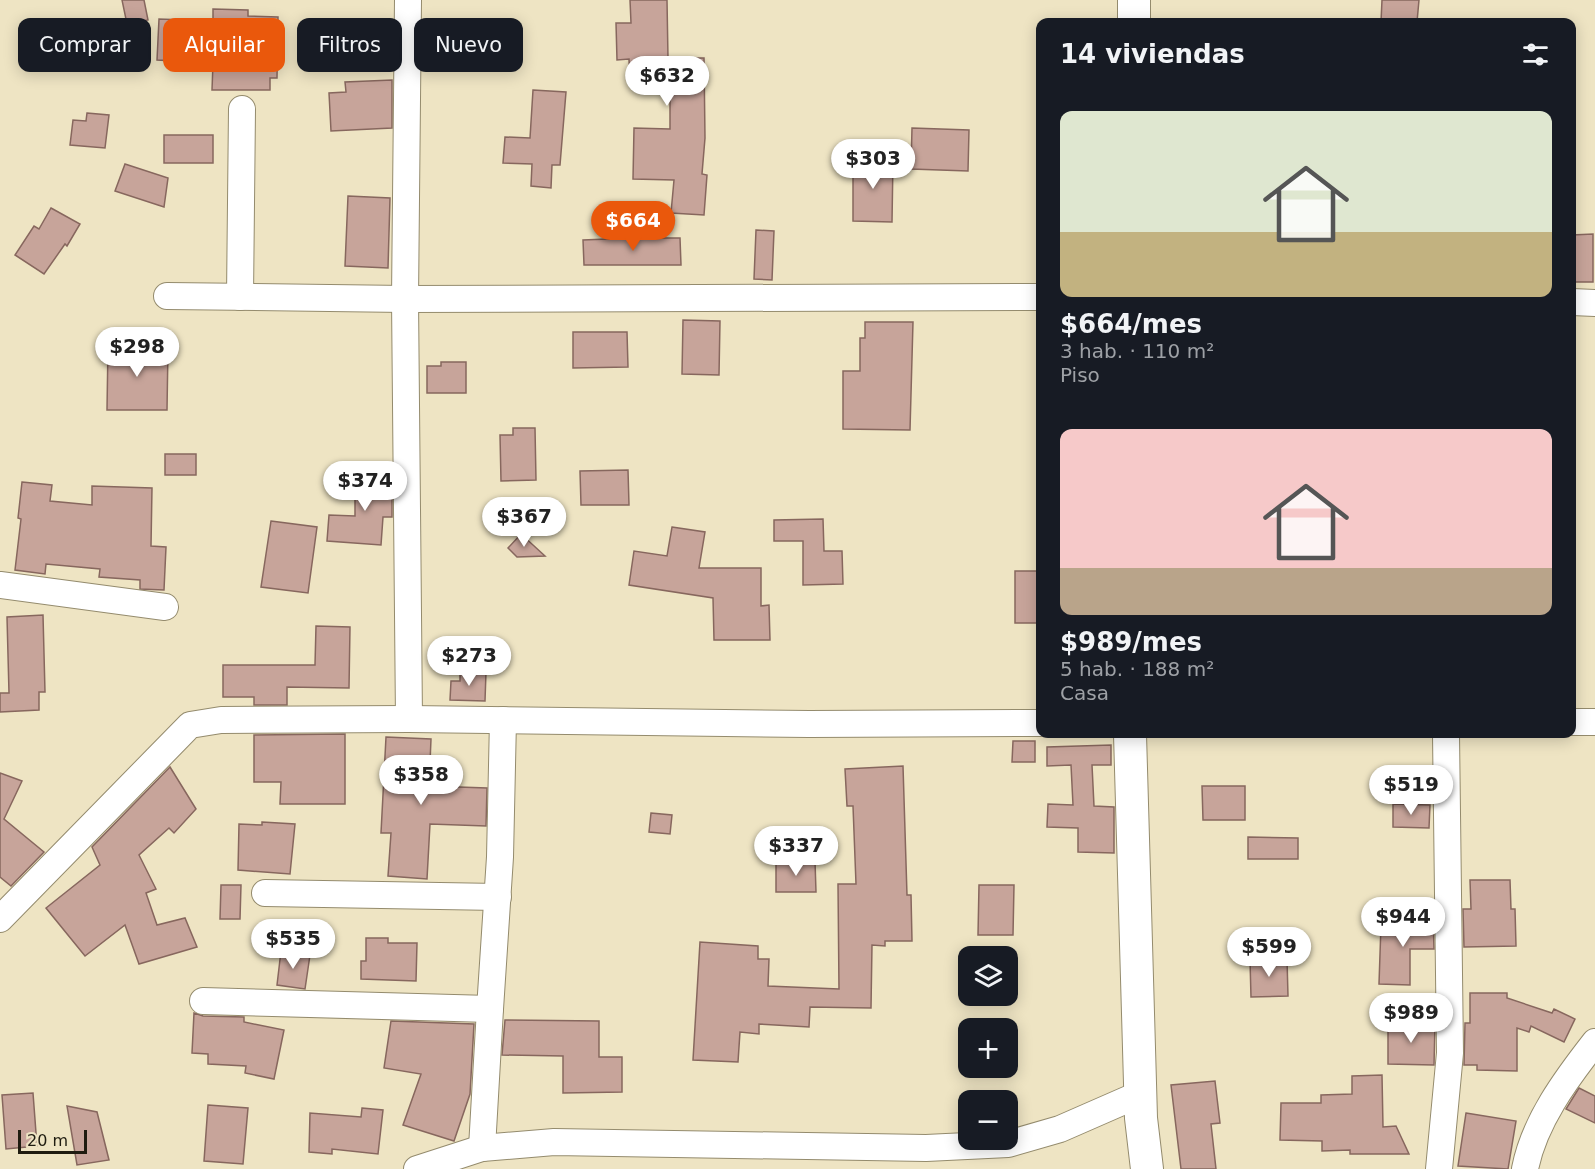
<!DOCTYPE html>
<html lang="es">
<head>
<meta charset="utf-8">
<style>
	body { margin:0; font-family:"DejaVu Sans",sans-serif; background:#242831; color:#f1f3f6; height:100vh; display:flex; flex-direction:column; font-size:22px; white-space:nowrap }
	* { box-sizing:border-box; margin:0 }
	p { font-size:20px; color:#9ea1a6 }
	.icon { flex:none; width:33px; height:33px; fill:none; stroke:currentColor; stroke-width:2; stroke-linecap:round; stroke-linejoin:round }
	.map { position:relative; flex:1; overflow:hidden }
	.drawer { position:absolute; left:1036px; top:18px; width:540px; height:720px; display:flex; flex-direction:column; background:#171b24; border-radius:12px; box-shadow:0 3px 15px #0003 }
	.drawer>* { flex:none }
	.guide { position:absolute; left:18px; top:18px; width:570px; height:54px; display:flex; gap:12px }
	.buttons { position:absolute; left:958px; top:946px; display:grid; gap:12px }
	.buttons a { display:grid; place-items:center; width:60px; height:60px; border-radius:12px; background:#171b24; box-shadow:0 3px 15px #0003; font-size:30px }
	.scale { position:absolute; left:18px; bottom:15px; width:69px; box-sizing:border-box; padding-left:6px; border:3px solid #1f1c10; border-top:0; font-size:16px; line-height:21px; white-space:nowrap; color:#1f1c10; -webkit-text-stroke:4px #eee4c3; paint-order:stroke }
	.price { position:absolute; translate:-50% -51px; padding:0 14px; border-radius:21px; background:#fff; color:#222; font-size:20px; line-height:39px; filter:drop-shadow(0 2px 3px #0008) }
	.price::after { content:''; position:absolute; left:50%; top:36px; width:18px; height:14px; margin-left:-9px; background:inherit; clip-path:polygon(0 0,100% 0,50% 100%) }
	.price.on { background:#ea580c; color:#fff }
	ul { padding:0; list-style:none }
	li { display:grid; align-content:center; gap:12px; height:318px; padding:0 24px }
	li span { display:grid; place-items:center; height:186px; border-radius:12px; color:#555 }
	li>.icon { margin-inline-start:auto }
	span .icon { width:108px; height:108px; fill:#fffc; stroke-width:1 }
	li b { font-size:26px }
	h2 { display:flex; justify-content:space-between; align-items:center; height:72px; padding:0 24px; font-size:26px }
	.chip { padding:0 21px; border-radius:12px; background:#171b24; box-shadow:0 3px 15px #0003; font-size:21px; line-height:54px }
	.chip.on { background:#ea580c; color:#fff }
	.map>svg:first-child { display:block }
	.building { fill:#c7a49a; stroke:#87675e; stroke-width:1.5 }
	.lines { fill:none; stroke-linecap:round; stroke-linejoin:round }
	.minor-casing { stroke:#948b6d; stroke-width:28 }
	.tertiary-casing { stroke:#948b6d; stroke-width:34 }
	.minor { stroke:#fff; stroke-width:26 }
	.tertiary { stroke:#fff; stroke-width:32 }
</style>
</head>
<body>
<div class="map">
<svg width="1595" height="1169" viewBox="0 0 1595 1169">
	<rect width="100%" height="100%" fill="#eee4c3"/>
	<!-- building -->
	<g class="building">
		<path d="M 122,0 L 144,0 L 148,20 L 127,24 Z"/>
		<path d="M 630,0 L 667,0 L 668,58 L 704,58 L 705,138 L 702,174 L 707,175 L 704,215 L 671,213 L 674,180 L 633,179 L 634,128 L 670,129 L 670,83 L 630,83 L 629,59 L 617,60 L 616,23 L 631,23 Z"/>
		<path d="M 1382,0 L 1419,0 L 1417,22 L 1381,22 Z"/>
		<path d="M 213,9 L 248,10 L 248,16 L 278,17 L 277,78 L 270,78 L 270,90 L 212,90 L 213,63 L 157,60 L 159,19 L 213,21 Z"/>
		<path d="M 392,80 L 392,128 L 331,131 L 329,93 L 346,92 L 345,82 Z"/>
		<path d="M 533,90 L 566,92 L 560,165 L 552,165 L 551,188 L 531,186 L 532,164 L 503,163 L 505,137 L 530,138 Z"/>
		<path d="M 87,113 L 109,115 L 105,148 L 70,145 L 73,120 L 86,121 Z"/>
		<path d="M 912,128 L 969,130 L 968,171 L 911,169 Z"/>
		<rect x="164" y="135" width="49" height="28"/>
		<path d="M 853,159 L 893,160 L 892,222 L 853,221 Z"/>
		<path d="M 125,164 L 168,178 L 164,207 L 115,191 Z"/>
		<path d="M 348,196 L 390,198 L 388,268 L 345,266 Z"/>
		<path d="M 51,208 L 80,224 L 67,246 L 65,244 L 44,274 L 15,255 L 34,226 L 39,229 Z"/>
		<path d="M 756,230 L 774,231 L 772,280 L 754,279 Z"/>
		<path d="M 1593,234 L 1593,282 L 1572,282 L 1572,235 Z"/>
		<path d="M 632,238 L 680,238 L 681,265 L 584,265 L 583,240 Z"/>
		<path d="M 683,320 L 720,321 L 719,375 L 682,374 Z"/>
		<path d="M 865,322 L 913,322 L 910,430 L 843,429 L 843,371 L 860,371 L 860,338 L 865,338 Z"/>
		<path d="M 573,332 L 627,332 L 628,367 L 573,368 Z"/>
		<path d="M 108,346 L 168,347 L 167,410 L 107,410 Z"/>
		<path d="M 441,362 L 466,362 L 466,393 L 427,393 L 427,366 L 441,366 Z"/>
		<path d="M 513,428 L 535,428 L 536,480 L 501,481 L 500,435 L 513,435 Z"/>
		<rect x="165" y="454" width="31" height="21"/>
		<path d="M 628,470 L 629,505 L 581,505 L 580,471 Z"/>
		<path d="M 355,474 L 392,474 L 392,517 L 383,517 L 381,545 L 327,541 L 329,515 L 355,516 Z"/>
		<path d="M 22,482 L 52,485 L 50,501 L 92,505 L 92,486 L 152,488 L 151,546 L 166,547 L 164,590 L 140,589 L 140,580 L 99,577 L 100,569 L 46,564 L 45,574 L 15,570 L 21,519 L 18,518 Z"/>
		<path d="M 823,519 L 824,551 L 842,551 L 843,584 L 803,585 L 803,541 L 774,541 L 774,520 Z"/>
		<path d="M 271,521 L 317,527 L 308,593 L 261,587 Z"/>
		<path d="M 672,527 L 705,532 L 699,568 L 761,568 L 761,606 L 769,605 L 770,640 L 714,640 L 713,598 L 629,585 L 634,551 L 667,556 Z"/>
		<path d="M 521,534 L 545,556 L 517,557 L 508,548 Z"/>
		<rect x="1015" y="571" width="26" height="52"/>
		<path d="M 43,615 L 45,692 L 39,692 L 39,710 L 0,712 L 0,693 L 9,693 L 7,617 Z"/>
		<path d="M 316,626 L 350,627 L 349,688 L 287,687 L 287,705 L 254,705 L 254,697 L 223,697 L 223,665 L 315,665 Z"/>
		<path d="M 460,671 L 486,672 L 485,701 L 450,700 L 451,681 L 460,681 Z"/>
		<path d="M 345,734 L 345,804 L 280,804 L 281,782 L 254,782 L 254,735 Z"/>
		<path d="M 386,737 L 431,739 L 429,786 L 487,788 L 486,826 L 430,824 L 427,879 L 388,876 L 391,833 L 381,833 Z"/>
		<path d="M 1013,741 L 1035,741 L 1035,762 L 1012,762 Z"/>
		<path d="M 1111,745 L 1111,765 L 1092,765 L 1094,806 L 1114,807 L 1114,853 L 1078,852 L 1078,828 L 1047,827 L 1048,804 L 1073,805 L 1071,765 L 1047,766 L 1047,747 Z"/>
		<path d="M 903,766 L 907,895 L 911,895 L 912,941 L 885,941 L 885,946 L 872,945 L 871,1008 L 810,1007 L 809,1027 L 759,1024 L 759,1034 L 740,1032 L 738,1062 L 693,1060 L 700,942 L 758,946 L 758,959 L 769,959 L 768,986 L 839,989 L 838,884 L 856,884 L 853,806 L 847,806 L 845,769 Z"/>
		<path d="M 170,767 L 196,809 L 174,833 L 169,828 L 139,855 L 156,889 L 146,893 L 157,925 L 185,918 L 197,947 L 139,964 L 125,925 L 85,956 L 46,908 L 100,865 L 92,847 Z"/>
		<path d="M 0,773 L 22,781 L 4,819 L 44,852 L 11,886 L 0,877 Z"/>
		<path d="M 1202,786 L 1245,786 L 1245,820 L 1203,820 Z"/>
		<path d="M 1393,804 L 1430,805 L 1429,828 L 1393,827 Z"/>
		<path d="M 651,813 L 672,815 L 670,834 L 649,832 Z"/>
		<path d="M 262,822 L 295,824 L 290,874 L 238,870 L 239,824 L 262,825 Z"/>
		<path d="M 1248,837 L 1298,838 L 1298,859 L 1248,859 Z"/>
		<path d="M 776,861 L 815,861 L 816,892 L 776,892 Z"/>
		<path d="M 1470,880 L 1510,880 L 1511,909 L 1515,909 L 1516,946 L 1464,947 L 1463,909 L 1471,909 Z"/>
		<path d="M 221,885 L 241,885 L 240,919 L 220,919 Z"/>
		<path d="M 979,885 L 1014,885 L 1013,935 L 978,935 Z"/>
		<path d="M 1402,917 L 1433,917 L 1434,949 L 1410,949 L 1410,985 L 1379,984 L 1381,925 L 1402,925 Z"/>
		<path d="M 366,938 L 388,938 L 388,943 L 417,943 L 416,981 L 361,979 L 361,961 L 366,961 Z"/>
		<path d="M 281,951 L 310,955 L 305,989 L 277,985 Z"/>
		<path d="M 1287,959 L 1288,996 L 1251,997 L 1250,960 Z"/>
		<path d="M 1470,993 L 1507,993 L 1507,998 L 1552,1013 L 1554,1009 L 1575,1019 L 1564,1042 L 1531,1026 L 1529,1032 L 1517,1028 L 1517,1071 L 1477,1070 L 1477,1065 L 1464,1065 L 1465,1023 L 1470,1023 Z"/>
		<path d="M 194,1013 L 203,1016 L 244,1017 L 244,1022 L 284,1030 L 274,1079 L 245,1073 L 246,1066 L 208,1064 L 208,1054 L 192,1053 Z"/>
		<path d="M 505,1020 L 599,1021 L 599,1057 L 622,1057 L 622,1092 L 563,1093 L 563,1056 L 502,1055 Z"/>
		<path d="M 391,1021 L 474,1024 L 470,1094 L 454,1141 L 403,1125 L 421,1074 L 384,1068 Z"/>
		<path d="M 1388,1023 L 1435,1023 L 1434,1065 L 1388,1064 Z"/>
		<path d="M 1382,1075 L 1383,1127 L 1396,1126 L 1409,1154 L 1350,1154 L 1350,1150 L 1322,1151 L 1322,1141 L 1280,1140 L 1281,1103 L 1321,1103 L 1321,1095 L 1352,1094 L 1352,1076 Z"/>
		<path d="M 1215,1081 L 1220,1123 L 1211,1124 L 1216,1169 L 1181,1169 L 1171,1085 Z"/>
		<path d="M 1579,1088 L 1595,1096 L 1595,1123 L 1566,1109 Z"/>
		<path d="M 33,1093 L 37,1146 L 6,1149 L 2,1095 Z"/>
		<path d="M 208,1105 L 248,1108 L 243,1164 L 204,1161 Z"/>
		<path d="M 67,1106 L 97,1112 L 109,1160 L 77,1165 Z"/>
		<path d="M 362,1108 L 383,1110 L 378,1154 L 332,1149 L 332,1154 L 309,1152 L 310,1113 L 361,1117 Z"/>
		<path d="M 1466,1113 L 1516,1121 L 1508,1169 L 1458,1166 Z"/>
	</g>
	<g class="lines">
		<!-- minor casing -->
		<g class="minor-casing">
			<g id="minor">
				<path d="M 408,0 L 405,299 L 409,719"/>
				<path d="M 167,296 L 405,299 L 1041,297"/>
				<path d="M 240,297 L 242,109"/>
				<path d="M 1572,302 L 1595,303"/>
				<path d="M 0,585 L 165,607"/>
				<path d="M 1572,722 L 1595,722"/>
				<path d="M 265,893 L 498,897"/>
				<path d="M 0,919 L 190,725 L 221,720 L 409,719 L 809,724 L 1041,723"/>
				<path d="M 203,1001 L 490,1009 L 500,857 L 503,720"/>
				<path d="M 482,1148 L 490,1009"/>
				<path d="M 417,1169 L 482,1148 L 554,1142 L 926,1148 L 1008,1144 L 1060,1129 L 1140,1094"/>
				<path d="M 1439,1169 L 1450,1053 L 1446,734"/>
				<path d="M 1525,1169 C 1534,1122 1566,1079 1595,1042"/>
			</g>
		</g>
		<!-- tertiary casing -->
		<g class="tertiary-casing">
			<g id="tertiary">
				<path d="M 1134,22 L 1134,0"/>
				<path d="M 1130,734 L 1141,1118 L 1147,1169"/>
			</g>
		</g>
		<!-- minor -->
		<use href="#minor" class="minor"/>
		<!-- tertiary -->
		<use href="#tertiary" class="tertiary"/>
	</g>
</svg>
<div class="buttons">
<a><svg class="icon" aria-label="layers" viewBox="0 0 24 24"><path d="M12 4l9 5-9 5-9-5zM3 14l9 5 9-5"/></svg></a>
<a>+</a>
<a>−</a>
</div>
<div class="scale">20 m</div>
<b class="price" style="left:667px;top:107px">$632</b>
<b class="price" style="left:873px;top:190px">$303</b>
<b class="price on" style="left:633px;top:252px">$664</b>
<b class="price" style="left:137px;top:378px">$298</b>
<b class="price" style="left:365px;top:512px">$374</b>
<b class="price" style="left:524px;top:548px">$367</b>
<b class="price" style="left:469px;top:687px">$273</b>
<b class="price" style="left:421px;top:806px">$358</b>
<b class="price" style="left:1411px;top:816px">$519</b>
<b class="price" style="left:796px;top:877px">$337</b>
<b class="price" style="left:1403px;top:948px">$944</b>
<b class="price" style="left:293px;top:970px">$535</b>
<b class="price" style="left:1269px;top:978px">$599</b>
<b class="price" style="left:1411px;top:1044px">$989</b>
<div class="guide">
<a class="chip">Comprar</a>
<a class="chip on">Alquilar</a>
<a class="chip">Filtros</a>
<a class="chip">Nuevo</a>
</div>
<section class="drawer">
<h2>14 viviendas<svg class="icon" aria-label="filters" viewBox="0 0 24 24"><path d="M4 7h16M4 17h16"/><circle cx="9" cy="7" r="2"/><circle cx="15" cy="17" r="2"/></svg></h2>
<ul>
<li><span style="background:linear-gradient(#dfe7d0 65%,#c2b280 0)"><svg class="icon" aria-label="home" viewBox="0 0 24 24"><path d="M3 11l9-7 9 7M6 9v11h12V9"/></svg></span><div><b>$664/mes</b><p>3 hab. · 110 m²</p><p>Piso</p></div></li>
<li><span style="background:linear-gradient(#f6c9c9 75%,#b9a48a 0)"><svg class="icon" aria-label="home" viewBox="0 0 24 24"><path d="M3 11l9-7 9 7M6 9v11h12V9"/></svg></span><div><b>$989/mes</b><p>5 hab. · 188 m²</p><p>Casa</p></div></li>
</ul>
</section>
</div>
</body>
</html>
